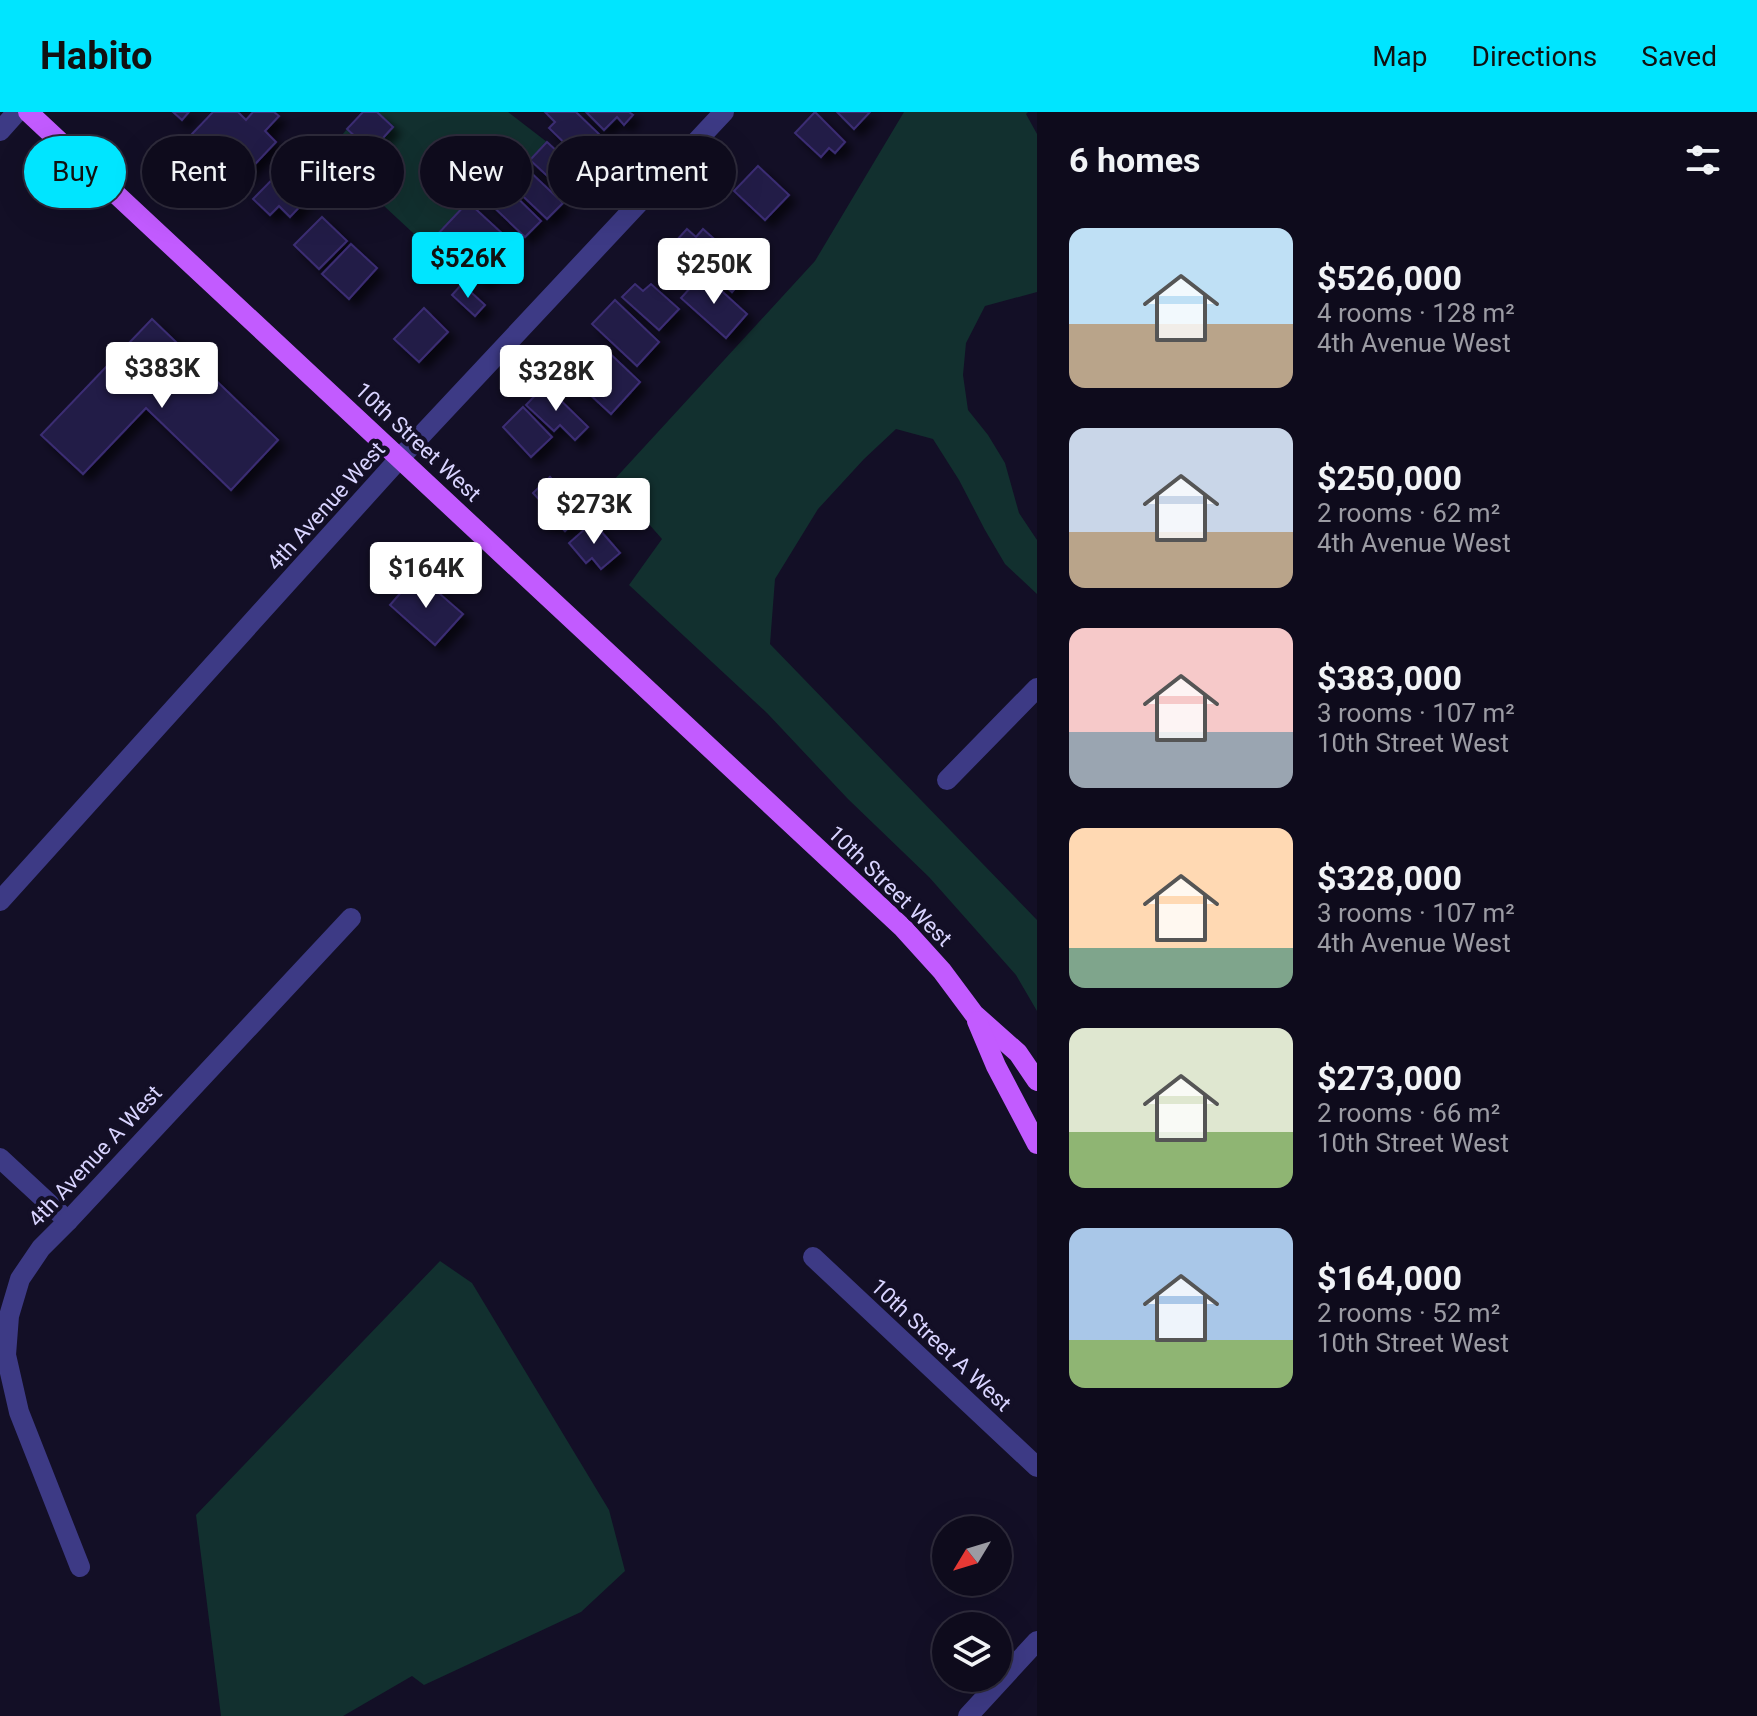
<!DOCTYPE html>
<html lang="en">
<head>
<meta charset="utf-8">
<style>
	body { margin:0; font-family:Roboto,sans-serif; background:#1c1929; color:#f1f3f6; height:100vh; display:flex; flex-direction:column; font-size:30px; white-space:nowrap }
	* { box-sizing:border-box; margin:0 }
	p { font-size:26px; color:#9b9ba3 }
	.icon { flex:none; width:44px; height:44px; fill:none; stroke:currentColor; stroke-width:2; stroke-linecap:round; stroke-linejoin:round }
	.map { position:relative; flex:1; overflow:hidden }
	.panel { display:flex; flex-direction:column; background:#0e0b1c; width:720px }
	.panel>* { flex:none }
	.hud { position:absolute; left:24px; top:24px; width:760px; height:72px; display:flex; gap:16px }
	.needle { width:52px; rotate:232deg }
	.fabs { position:absolute; left:932px; top:1404px; display:grid; gap:16px }
	.fabs a { display:grid; place-items:center; width:80px; height:80px; border-radius:50%; background:#0e0b1c; box-shadow:0 8px 32px #0002,0 0 0 2px #2e2b3b; font-size:40px }
	.price { position:absolute; translate:-50% -68px; padding:0 18px; border-radius:8px; background:#fff; color:#222; font-size:26px; line-height:52px; filter:drop-shadow(0 2px 4px #0008) }
	.price::after { content:''; position:absolute; left:50%; top:48px; width:24px; height:18px; margin-left:-12px; background:inherit; clip-path:polygon(0 0,100% 0,50% 100%) }
	.price.on { background:#00e5ff; color:#111 }
	ul { padding:0; list-style:none }
	li { display:flex; align-items:center; gap:24px; height:200px; padding:0 32px }
	li span { display:grid; place-items:center; flex:none; width:224px; height:160px; border-radius:16px; color:#555 }
	li>.icon { margin-inline-start:auto }
	span .icon { width:96px; height:96px; fill:#fffc; stroke-width:1 }
	li b { font-size:34px }
	h2 { display:flex; justify-content:space-between; align-items:center; height:96px; padding:0 32px; font-size:34px }
	.pill { padding:0 28px; border-radius:36px; background:#0e0b1c; box-shadow:0 8px 32px #0002,0 0 0 2px #2e2b3b; font-size:28px; line-height:72px }
	.pill.on { background:#00e5ff; color:#111 }
	header { display:flex; align-items:center; gap:48px; box-sizing:border-box; height:112px; padding:0 40px; background:#00e5ff; color:#111 }
	header strong { font-size:38px }
	nav { display:flex; gap:44px; margin-inline-start:auto; font-size:28px }
	main { display:flex; flex:1; min-height:0 }
	.map>svg:first-child { display:block }
	.green { fill:#12302f }
	.building { fill:#241b47; stroke:#3b2d73; stroke-width:2; filter:url(#shadow) }
	.lines { fill:none; stroke-linecap:round; stroke-linejoin:round }
	.minor { stroke:#3d3a85; stroke-width:20 }
	.tertiary { stroke:#3d3a85; stroke-width:20 }
	.primary { stroke:#c25bff; stroke-width:20 }
	.labels { text-anchor:middle; dominant-baseline:central; stroke-width:8; stroke-linejoin:round; paint-order:stroke }
	.street-label { font-size:22px; fill:#d9d4ff; stroke:#130f26 }
</style>
</head>
<body>
<header>
<strong>Habito</strong>
<nav><a>Map</a><a>Directions</a><a>Saved</a></nav>
</header>
<main>
<div class="map">
<svg width="1037" height="1604" viewBox="0 0 1037 1604">
	<defs>
		<filter id="shadow"><feDropShadow dx="7" dy="7" stdDeviation="4" flood-color="#0009"/></filter>
	</defs>
	<rect width="100%" height="100%" fill="#130f26"/>
	<!-- green -->
	<g class="green">
		<path d="M 377,0 L 508,0 L 547,30 L 510,72 L 499,68 L 483,85 L 468,90 L 426,133 L 327,41 L 347,17 Z"/>
		<path d="M 904,0 L 1028,0 L 1026,2 L 1037,22 L 1037,180 L 985,194 L 966,231 L 963,263 L 968,298 L 988,323 L 1005,351 L 1019,401 L 1037,428 L 1037,482 L 1005,452 L 985,418 L 959,368 L 933,327 L 896,317 L 864,347 L 818,397 L 775,467 L 770,532 L 1037,808 L 1037,899 L 1016,863 L 929,765 L 848,687 L 767,601 L 629,473 L 662,427 L 612,370 L 815,149 Z"/>
		<path d="M 440,1149 L 472,1171 L 609,1398 L 625,1459 L 581,1500 L 424,1573 L 412,1564 L 343,1604 L 221,1604 L 196,1403 Z"/>
	</g>
	<!-- building -->
	<g class="building">
		<path d="M 173,0 L 189,0 L 182,8 Z"/>
		<path d="M 213,0 L 238,0 L 246,8 L 253,0 L 274,0 L 279,4 L 265,19 L 276,30 L 240,68 L 192,22 Z"/>
		<path d="M 363,0 L 377,0 L 393,15 L 371,39 L 347,17 Z"/>
		<path d="M 545,0 L 576,0 L 601,24 L 580,46 L 549,16 L 555,10 Z"/>
		<path d="M 586,0 L 629,0 L 633,3 L 624,13 L 617,5 L 604,18 Z"/>
		<path d="M 815,0 L 845,30 L 835,41 L 829,36 L 821,45 L 795,21 Z"/>
		<path d="M 837,0 L 870,0 L 854,17 Z"/>
		<path d="M 312,27 L 340,52 L 290,105 L 279,94 L 270,103 L 253,87 Z"/>
		<path d="M 547,30 L 585,65 L 568,83 L 530,48 Z"/>
		<path d="M 758,54 L 789,83 L 765,108 L 734,79 Z"/>
		<path d="M 525,55 L 563,91 L 547,107 L 510,72 Z"/>
		<path d="M 499,68 L 541,109 L 525,125 L 483,85 Z"/>
		<path d="M 468,90 L 517,135 L 483,170 L 435,125 Z"/>
		<path d="M 322,105 L 347,129 L 319,157 L 294,133 Z"/>
		<path d="M 687,117 L 696,125 L 703,117 L 743,153 L 733,164 L 741,170 L 732,180 L 676,129 Z"/>
		<path d="M 351,132 L 377,156 L 349,187 L 322,162 Z"/>
		<path d="M 703,162 L 747,202 L 726,226 L 681,186 Z"/>
		<path d="M 462,172 L 485,193 L 475,204 L 452,183 Z"/>
		<path d="M 635,172 L 643,179 L 651,172 L 679,197 L 659,218 L 622,185 Z"/>
		<path d="M 615,188 L 659,230 L 637,254 L 592,212 Z"/>
		<path d="M 424,196 L 448,220 L 419,250 L 394,227 Z"/>
		<path d="M 152,207 L 278,328 L 231,378 L 146,296 L 83,362 L 41,323 Z"/>
		<path d="M 602,234 L 640,270 L 611,302 L 561,256 L 580,235 L 592,246 Z"/>
		<path d="M 545,273 L 588,315 L 575,328 L 560,313 L 554,319 L 526,293 Z"/>
		<path d="M 523,295 L 552,325 L 531,345 L 503,315 Z"/>
		<path d="M 550,365 L 583,401 L 565,419 L 555,408 L 550,413 L 539,402 L 546,395 L 533,381 Z"/>
		<path d="M 593,410 L 620,441 L 601,457 L 592,446 L 586,451 L 569,431 Z"/>
		<path d="M 417,462 L 463,502 L 435,533 L 390,493 Z"/>
	</g>
	<g class="lines">
		<!-- minor -->
		<g class="minor">
			<path d="M 0,19 L 17,0"/>
			<path d="M 400,346 L 724,0"/>
			<path d="M 947,668 L 1037,576"/>
			<path d="M 0,1046 L 68,1109"/>
			<path d="M 813,1145 L 1037,1355"/>
			<path d="M 80,1455 L 19,1300 L 6,1243 L 9,1204 L 20,1167 L 41,1136 L 68,1109 L 351,806"/>
			<path d="M 968,1604 L 1037,1529"/>
		</g>
		<!-- tertiary -->
		<path class="tertiary" d="M 0,789 L 400,346"/>
		<!-- primary -->
		<g class="primary">
			<path d="M 28,0 L 903,816 L 942,859 L 974,902 L 1018,941 L 1037,969"/>
			<path d="M 977,909 L 996,954 L 1037,1032"/>
		</g>
	</g>
	<g class="labels">
		<!-- street labels -->
		<g class="street-label">
			<text transform="translate(418 330) rotate(43)">10th Street West</text>
			<text transform="translate(326 394) rotate(-48)">4th Avenue West</text>
			<text transform="translate(890 774) rotate(44)">10th Street West</text>
			<text transform="translate(95 1044) rotate(-47)">4th Avenue A West</text>
			<text transform="translate(941 1233) rotate(43)">10th Street A West</text>
		</g>
	</g>
</svg>
<div class="fabs">
<a><svg class="needle" viewBox="-14 -14 28 28"><path d="M0-13l5 13h-10z" fill="#e53935"/><path d="M0 13l5-13h-10z" fill="#9b9ba3"/></svg></a>
<a><svg class="icon" aria-label="layers" viewBox="0 0 24 24"><path d="M12 4l9 5-9 5-9-5zM3 14l9 5 9-5"/></svg></a>
</div>
<b class="price on" style="left:468px;top:188px">$526K</b>
<b class="price" style="left:714px;top:194px">$250K</b>
<b class="price" style="left:162px;top:298px">$383K</b>
<b class="price" style="left:556px;top:301px">$328K</b>
<b class="price" style="left:594px;top:434px">$273K</b>
<b class="price" style="left:426px;top:498px">$164K</b>
<div class="hud">
<a class="pill on">Buy</a>
<a class="pill">Rent</a>
<a class="pill">Filters</a>
<a class="pill">New</a>
<a class="pill">Apartment</a>
</div>
</div>
<section class="panel">
<h2>6 homes<svg class="icon" aria-label="filters" viewBox="0 0 24 24"><path d="M4 7h16M4 17h16"/><circle cx="9" cy="7" r="2"/><circle cx="15" cy="17" r="2"/></svg></h2>
<ul>
<li><span style="background:linear-gradient(#bfe0f5 60%,#b9a48a 0)"><svg class="icon" aria-label="home" viewBox="0 0 24 24"><path d="M3 11l9-7 9 7M6 9v11h12V9"/></svg></span><div><b>$526,000</b><p>4 rooms · 128 m²</p><p>4th Avenue West</p></div></li>
<li><span style="background:linear-gradient(#c9d6e8 65%,#b9a48a 0)"><svg class="icon" aria-label="home" viewBox="0 0 24 24"><path d="M3 11l9-7 9 7M6 9v11h12V9"/></svg></span><div><b>$250,000</b><p>2 rooms · 62 m²</p><p>4th Avenue West</p></div></li>
<li><span style="background:linear-gradient(#f6c9c9 65%,#9aa5b1 0)"><svg class="icon" aria-label="home" viewBox="0 0 24 24"><path d="M3 11l9-7 9 7M6 9v11h12V9"/></svg></span><div><b>$383,000</b><p>3 rooms · 107 m²</p><p>10th Street West</p></div></li>
<li><span style="background:linear-gradient(#ffd9b3 75%,#7fa58c 0)"><svg class="icon" aria-label="home" viewBox="0 0 24 24"><path d="M3 11l9-7 9 7M6 9v11h12V9"/></svg></span><div><b>$328,000</b><p>3 rooms · 107 m²</p><p>4th Avenue West</p></div></li>
<li><span style="background:linear-gradient(#dfe7d0 65%,#8fb573 0)"><svg class="icon" aria-label="home" viewBox="0 0 24 24"><path d="M3 11l9-7 9 7M6 9v11h12V9"/></svg></span><div><b>$273,000</b><p>2 rooms · 66 m²</p><p>10th Street West</p></div></li>
<li><span style="background:linear-gradient(#a9c7e8 70%,#8fb573 0)"><svg class="icon" aria-label="home" viewBox="0 0 24 24"><path d="M3 11l9-7 9 7M6 9v11h12V9"/></svg></span><div><b>$164,000</b><p>2 rooms · 52 m²</p><p>10th Street West</p></div></li>
</ul>
</section>
</main>
</body>
</html>
